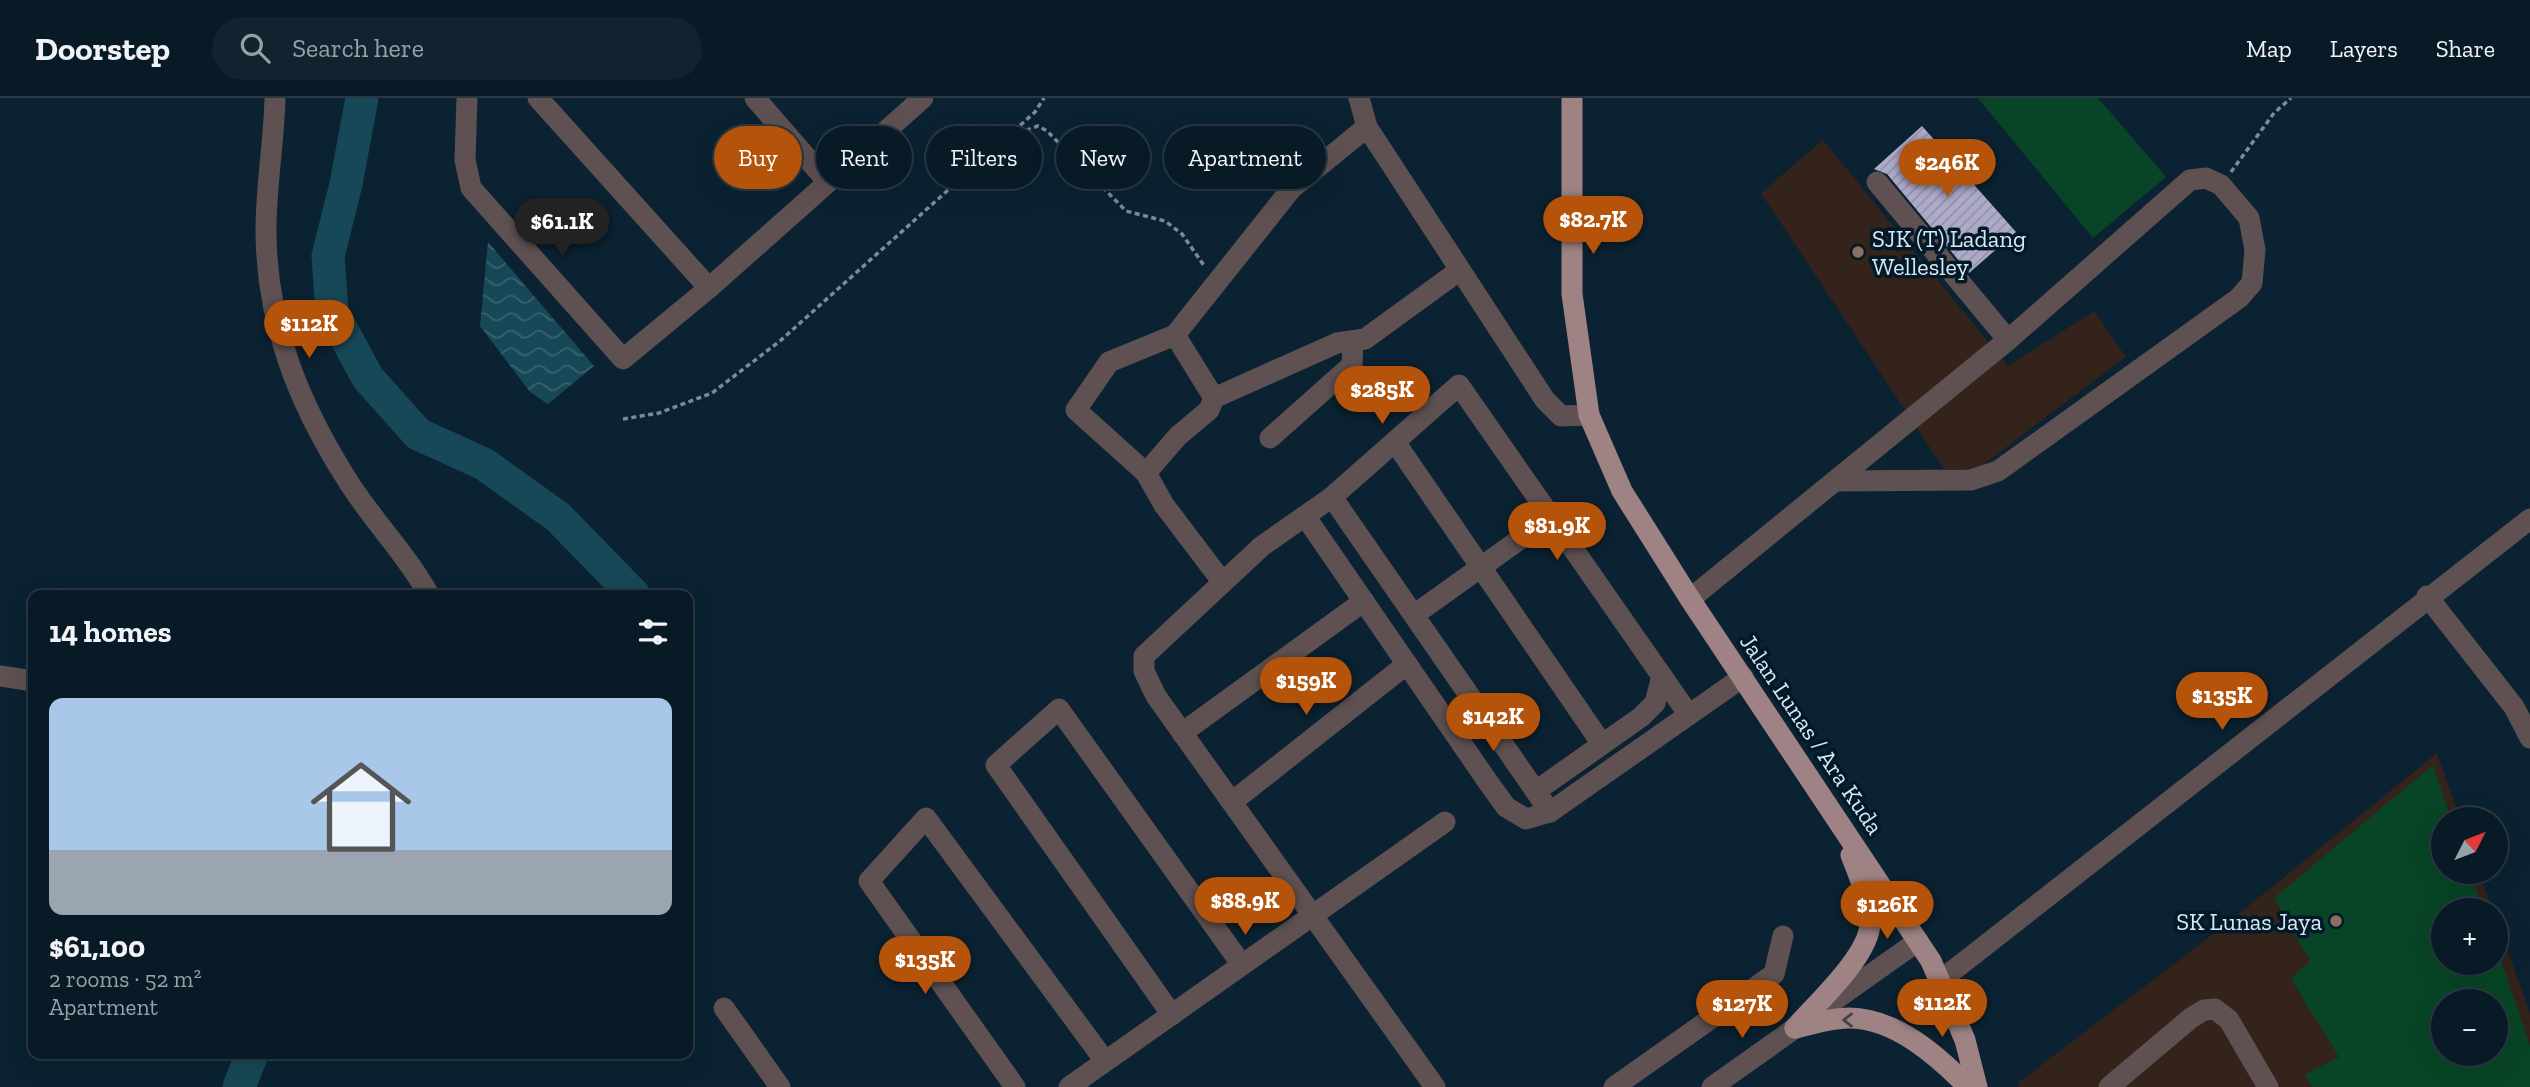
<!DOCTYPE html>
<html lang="en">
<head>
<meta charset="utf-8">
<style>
	body { margin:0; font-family:"Zilla Slab",serif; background:#11232e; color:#f1f3f6; height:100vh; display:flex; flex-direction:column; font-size:26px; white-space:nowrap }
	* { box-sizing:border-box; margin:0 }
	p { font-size:23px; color:#98a1a7 }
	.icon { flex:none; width:38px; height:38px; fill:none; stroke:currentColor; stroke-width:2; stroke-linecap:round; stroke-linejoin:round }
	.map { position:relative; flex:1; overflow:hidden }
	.details { position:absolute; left:28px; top:492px; width:665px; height:469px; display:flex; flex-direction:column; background:#081a26; border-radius:14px; box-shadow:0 7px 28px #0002,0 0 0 2px #293843 }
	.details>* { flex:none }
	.hud { position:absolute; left:714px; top:28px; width:665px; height:63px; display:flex; gap:14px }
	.needle { width:46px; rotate:48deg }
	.fabs { position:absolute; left:2431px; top:709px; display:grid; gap:14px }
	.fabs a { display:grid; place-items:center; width:77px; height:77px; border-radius:50%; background:#081a26; box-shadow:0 7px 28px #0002,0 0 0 2px #293843; font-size:35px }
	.price { position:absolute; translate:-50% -60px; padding:0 16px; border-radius:24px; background:#b45309; color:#fff; font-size:23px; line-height:46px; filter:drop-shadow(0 2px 4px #0008) }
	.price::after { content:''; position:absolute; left:50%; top:42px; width:21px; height:16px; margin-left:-10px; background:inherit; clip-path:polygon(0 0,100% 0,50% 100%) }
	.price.selected { background:#222; color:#fff }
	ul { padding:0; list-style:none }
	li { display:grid; align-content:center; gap:14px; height:371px; padding:0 21px }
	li+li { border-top:2px solid #293843 }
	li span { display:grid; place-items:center; height:217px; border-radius:14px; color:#555 }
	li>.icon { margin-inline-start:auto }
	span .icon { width:126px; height:126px; fill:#fffc; stroke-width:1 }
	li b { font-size:30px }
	h2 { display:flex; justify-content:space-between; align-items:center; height:84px; padding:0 21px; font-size:30px }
	.pill { padding:0 24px; border-radius:32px; background:#081a26; box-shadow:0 7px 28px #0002,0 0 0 2px #293843; font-size:24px; line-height:63px }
	.pill.selected { background:#b45309; color:#fff }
	header { display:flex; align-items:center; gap:42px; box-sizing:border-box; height:98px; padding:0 35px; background:#081a26; border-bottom:2px solid #293843 }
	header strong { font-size:33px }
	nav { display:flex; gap:38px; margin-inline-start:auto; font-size:24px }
	.search { width:490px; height:63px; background:#11232e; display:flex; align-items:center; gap:18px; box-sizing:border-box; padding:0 24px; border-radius:38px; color:#98a1a7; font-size:26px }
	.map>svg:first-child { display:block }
	.education { fill:#33231a; fill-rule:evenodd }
	.green { fill:#084526; fill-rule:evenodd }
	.water { fill:url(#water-waves) }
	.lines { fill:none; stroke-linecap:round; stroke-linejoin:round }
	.river { stroke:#174857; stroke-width:33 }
	.building { fill:url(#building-hatch) }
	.path { stroke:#7a8c99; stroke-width:3.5; stroke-dasharray:5 3.5; stroke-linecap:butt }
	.minor { stroke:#5f5152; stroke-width:21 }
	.major { stroke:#9f8283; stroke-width:21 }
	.oneway { stroke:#41434c }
	.education-dot { fill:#8d6e63; stroke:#021928; stroke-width:2.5 }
	.labels { text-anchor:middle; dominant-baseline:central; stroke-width:7; stroke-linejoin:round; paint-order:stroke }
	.poi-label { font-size:24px; fill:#d9e7f2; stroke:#021928; text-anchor:start }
	.street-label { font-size:24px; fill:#d9e7f2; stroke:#021928 }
</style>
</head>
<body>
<header>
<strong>Doorstep</strong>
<div class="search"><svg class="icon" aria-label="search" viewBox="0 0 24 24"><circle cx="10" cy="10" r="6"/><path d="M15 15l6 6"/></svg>Search here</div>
<nav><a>Map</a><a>Layers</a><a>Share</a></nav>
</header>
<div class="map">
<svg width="2530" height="989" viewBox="0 0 2530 989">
	<defs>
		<pattern id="water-waves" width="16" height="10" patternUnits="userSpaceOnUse" patternTransform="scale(1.75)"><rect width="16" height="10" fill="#174857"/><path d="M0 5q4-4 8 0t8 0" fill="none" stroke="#386270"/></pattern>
		<pattern id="building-hatch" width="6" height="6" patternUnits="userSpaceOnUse" patternTransform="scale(1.75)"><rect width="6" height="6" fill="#aeabc9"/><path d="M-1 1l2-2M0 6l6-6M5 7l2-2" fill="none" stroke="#9392a9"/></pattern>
	</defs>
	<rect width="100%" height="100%" fill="#0b2232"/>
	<!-- education -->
	<g class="education">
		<path d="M 1823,42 L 2008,268 L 2094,213 L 2126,259 L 1976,372 L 1944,371 L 1761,95 Z"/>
		<path d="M 2437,655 L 2460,721 L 2443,721 L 2443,774 L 2479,774 L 2493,812 L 2443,812 L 2443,864 L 2496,864 L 2496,819 L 2530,916 L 2530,989 L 2019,989 L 2018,985 L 2225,827 ZM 2443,903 L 2496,903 L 2496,956 L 2443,956 Z"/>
	</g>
	<!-- green -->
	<g class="green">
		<path d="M 1978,0 L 2098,0 L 2166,79 L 2093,140 Z"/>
		<path d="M 2433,667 L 2451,721 L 2443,721 L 2443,774 L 2470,774 L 2483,812 L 2443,812 L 2443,864 L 2496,864 L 2496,848 L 2530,948 L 2530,989 L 2312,989 L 2305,977 L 2339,959 L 2291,881 L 2310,863 L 2274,800 ZM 2443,903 L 2496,903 L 2496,956 L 2443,956 Z"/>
	</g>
	<!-- water -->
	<path class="water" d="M 488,144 L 594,268 L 548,306 L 530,294 L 480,228 Z"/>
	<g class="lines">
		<!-- river -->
		<g class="river">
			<path d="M 362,0 L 346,86 L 328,158 L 332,214 L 368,280 L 418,336 L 484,366 L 558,419 L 634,497"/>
			<path d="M 239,989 L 252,956"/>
		</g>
	</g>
	<!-- building -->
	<path class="building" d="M 1922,28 L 2016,134 L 1969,175 L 1887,76 L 1874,71 Z"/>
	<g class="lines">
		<!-- path -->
		<g class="path">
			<path d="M 1010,38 L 1038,28 L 1047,33 L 1126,113 L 1165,123 L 1182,136 L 1205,169"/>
			<path d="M 2231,74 L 2274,15 L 2291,0"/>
			<path d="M 623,321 L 659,315 L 712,295 L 780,243 L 1035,14 L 1044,0"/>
		</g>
		<!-- minor -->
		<g class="minor">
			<path d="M 275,0 C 274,44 266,88 266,132 C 266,224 298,304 346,380 C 371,421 406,455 429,497"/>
			<path d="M 467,0 L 465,62 L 471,90 L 623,261 L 709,190 L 923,0"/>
			<path d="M 538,0 L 709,190"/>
			<path d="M 755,0 L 827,83"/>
			<path d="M 1359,0 L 1367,29 L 1545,302 L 1561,318 L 1589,317"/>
			<path d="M 1877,84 L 2008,242"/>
			<path d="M 1175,237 L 1214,300"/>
			<path d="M 1270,340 L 1352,267 L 1353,243"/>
			<path d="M 1395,344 L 1602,646"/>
			<path d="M 1146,375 L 1178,338 L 1209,312 L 1214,300 L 1337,245 L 1365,241 L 1460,172"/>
			<path d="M 1332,399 L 1550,714"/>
			<path d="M 1305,418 L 1488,684 L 1506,709 L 1526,721 L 1550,714 L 1743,579"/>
			<path d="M 1221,482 L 1164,407 L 1146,375 L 1076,312 L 1109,264 L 1175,237 L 1292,90 L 1367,29"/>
			<path d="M 2427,498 L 2514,609 L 2530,640"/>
			<path d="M 1690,501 L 2008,242 L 2190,82 L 2206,80 L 2221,87 L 2249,120 L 2255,152 L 2252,185 L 2239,200 L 1998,373 L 1971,382 L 1835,383"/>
			<path d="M 1414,517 L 1551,419"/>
			<path d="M 0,578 L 33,583"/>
			<path d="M 1182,635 L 1364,503"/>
			<path d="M 1536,693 L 1641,619 L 1655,605 L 1662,578"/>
			<path d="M 1232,704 L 1407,566"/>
			<path d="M 1941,882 L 2530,421"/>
			<path d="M 724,910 L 780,989"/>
			<path d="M 1172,917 L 996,667 L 1059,611 L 1242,867"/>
			<path d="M 1015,989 L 869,783 L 926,720 L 1105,963"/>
			<path d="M 1069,989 L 1445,724"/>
			<path d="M 1435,989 L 1156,598 L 1144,573 L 1144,558 L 1262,448 L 1332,399 L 1459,287 L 1689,617"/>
			<path d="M 1614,989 L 1774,876 L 1783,838"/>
			<path d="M 1712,989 L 1918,843"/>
			<path d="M 2109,989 L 2191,920 L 2204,912 L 2215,911 L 2229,922 L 2268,989"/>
		</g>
		<!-- major -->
		<g class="major">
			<path d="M 1572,0 L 1572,196 L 1589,317 L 1622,393 L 1690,501 L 1931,863 L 1965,942 L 1977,989"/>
			<path d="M 1795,930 C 1816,906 1870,857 1870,825 C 1870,802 1859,778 1851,757"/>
			<path d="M 1795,930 C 1813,926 1831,920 1849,920 C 1895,920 1938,958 1968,989"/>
		</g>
	</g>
	<!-- one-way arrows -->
	<defs><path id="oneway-chevron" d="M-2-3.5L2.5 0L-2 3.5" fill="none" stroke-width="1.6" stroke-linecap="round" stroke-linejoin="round" transform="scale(1.75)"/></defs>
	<use class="oneway" href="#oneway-chevron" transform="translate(1848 922) rotate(-179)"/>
	<!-- markers -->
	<g class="education-dot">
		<circle cx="1858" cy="154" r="7"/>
		<circle cx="2336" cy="823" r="7"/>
	</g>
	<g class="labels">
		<!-- poi labels -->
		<g class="poi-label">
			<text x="1872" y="140">SJK (T) Ladang<tspan x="1872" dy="28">Wellesley</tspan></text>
			<text x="2322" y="823" text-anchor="end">SK Lunas Jaya</text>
		</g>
		<!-- street labels -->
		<g class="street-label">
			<text transform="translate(1812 636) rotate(56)">Jalan Lunas / Ara Kuda</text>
		</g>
	</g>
</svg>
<div class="fabs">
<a><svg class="needle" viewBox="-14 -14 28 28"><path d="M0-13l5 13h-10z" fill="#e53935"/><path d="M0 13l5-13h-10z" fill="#98a1a7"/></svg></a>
<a>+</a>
<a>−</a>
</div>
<b class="price" style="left:1947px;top:101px">$246K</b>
<b class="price" style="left:1593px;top:158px">$82.7K</b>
<b class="price selected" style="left:562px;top:160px">$61.1K</b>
<b class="price" style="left:309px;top:262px">$112K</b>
<b class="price" style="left:1382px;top:328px">$285K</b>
<b class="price" style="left:1557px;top:464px">$81.9K</b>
<b class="price" style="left:1306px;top:619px">$159K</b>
<b class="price" style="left:2222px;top:634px">$135K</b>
<b class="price" style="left:1493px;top:655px">$142K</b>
<b class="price" style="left:1245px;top:839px">$88.9K</b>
<b class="price" style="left:1887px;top:843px">$126K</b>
<b class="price" style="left:925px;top:898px">$135K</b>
<b class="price" style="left:1942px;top:941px">$112K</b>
<b class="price" style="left:1742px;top:942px">$127K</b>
<div class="hud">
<a class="pill selected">Buy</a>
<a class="pill">Rent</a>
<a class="pill">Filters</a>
<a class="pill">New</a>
<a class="pill">Apartment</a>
</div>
<section class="details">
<h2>14 homes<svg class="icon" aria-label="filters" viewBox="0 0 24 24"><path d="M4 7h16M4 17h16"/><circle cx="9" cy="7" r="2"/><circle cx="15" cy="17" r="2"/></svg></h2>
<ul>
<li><span style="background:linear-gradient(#a9c7e8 70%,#9aa5b1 0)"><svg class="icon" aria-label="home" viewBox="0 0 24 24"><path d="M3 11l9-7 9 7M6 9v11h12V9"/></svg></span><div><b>$61,100</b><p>2 rooms · 52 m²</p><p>Apartment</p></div></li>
</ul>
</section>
</div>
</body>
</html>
